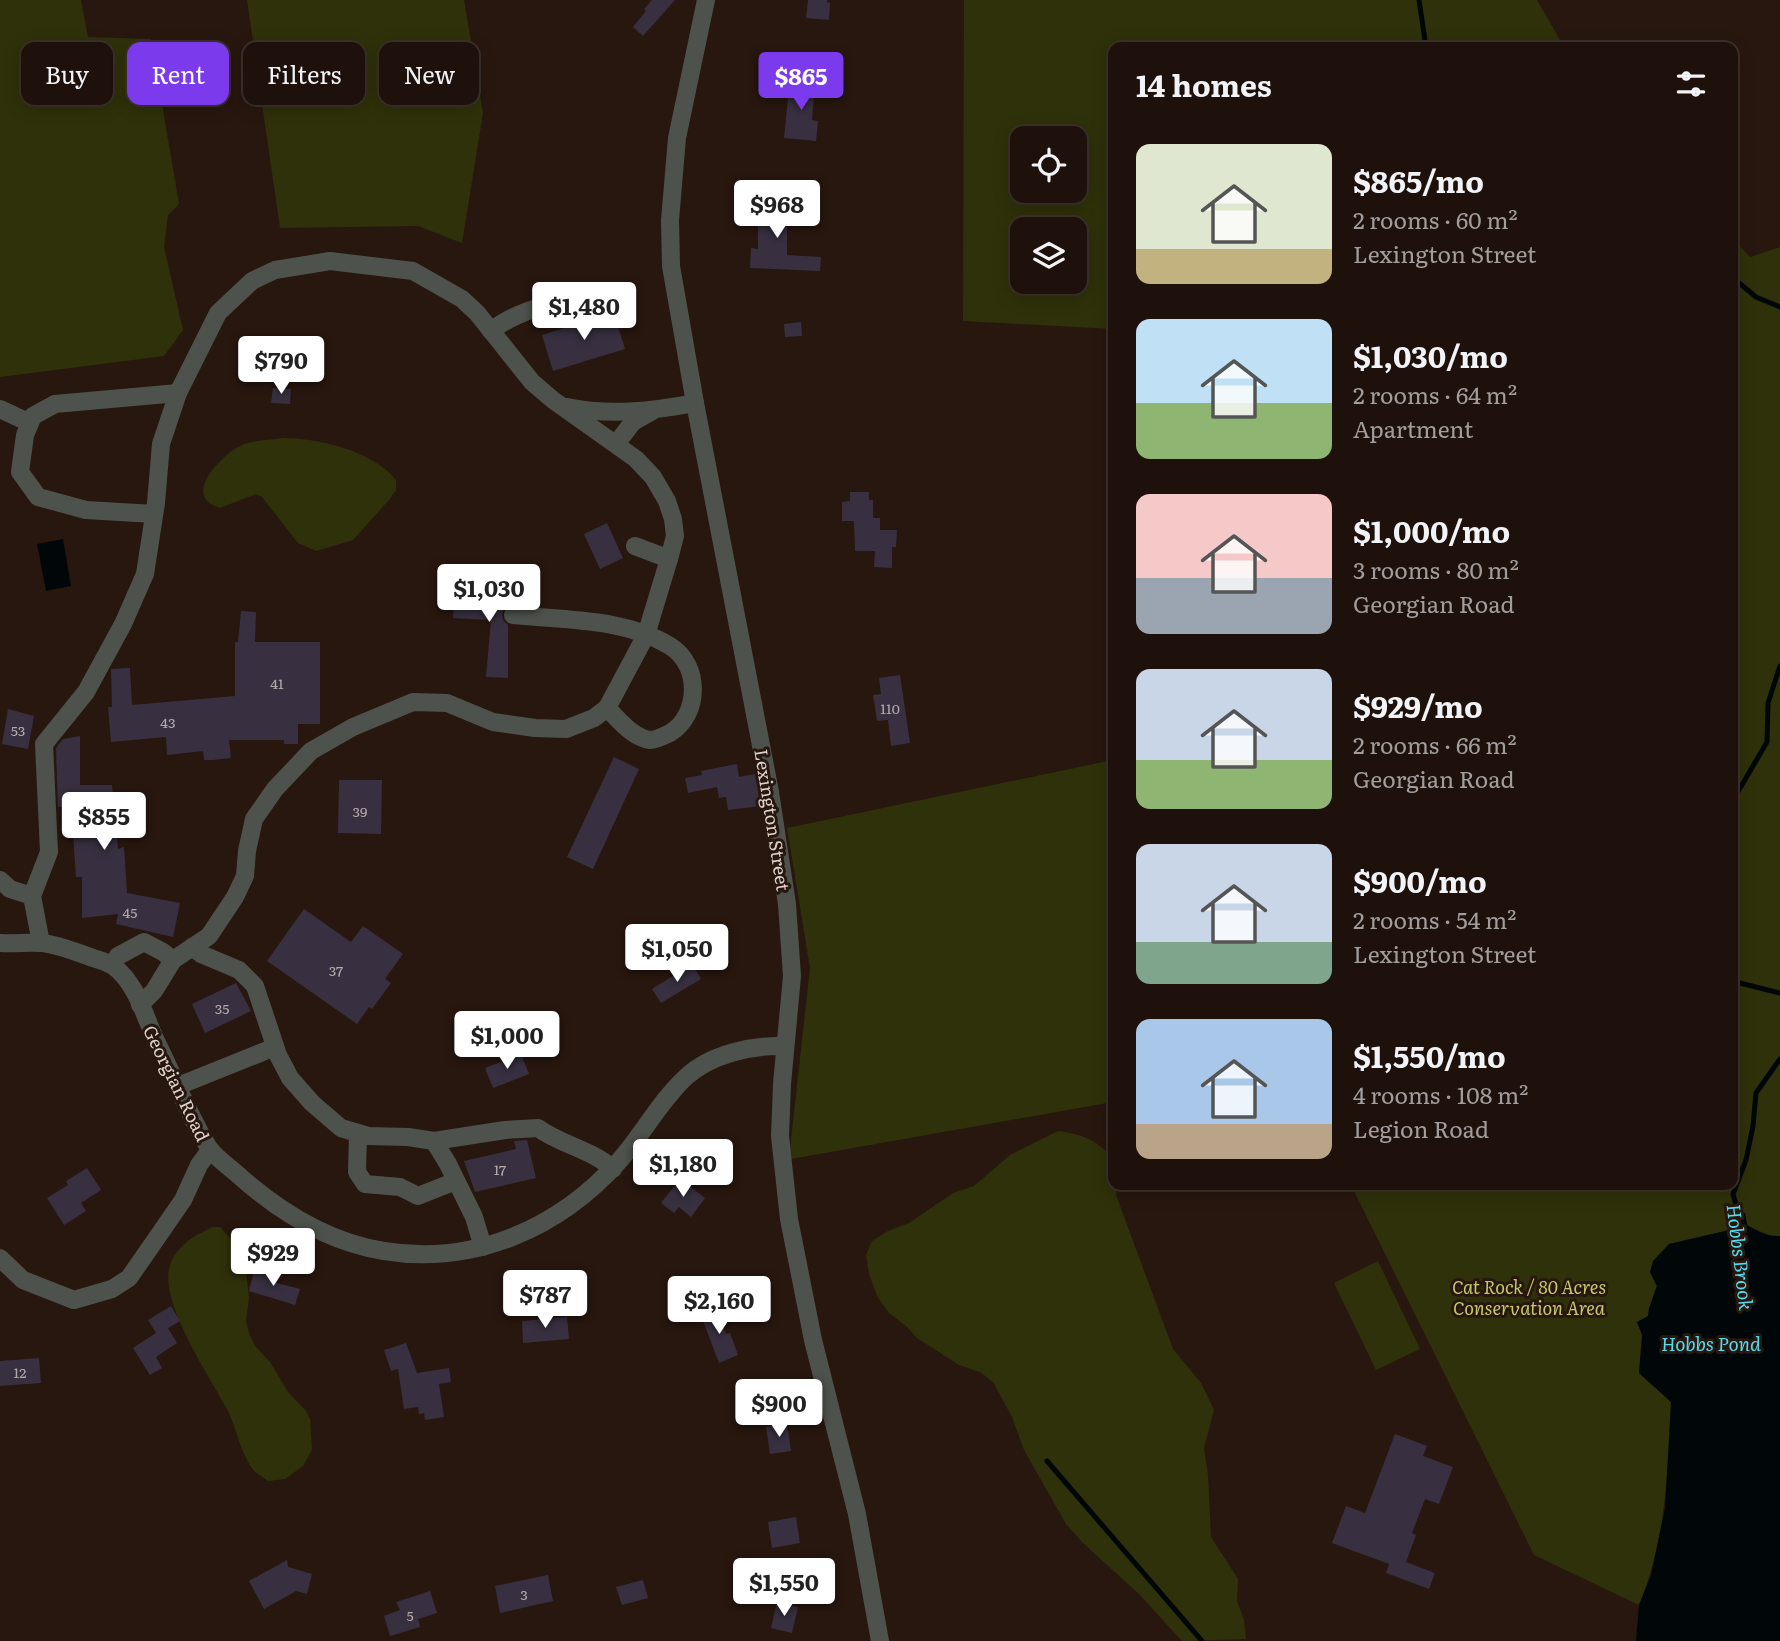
<!DOCTYPE html>
<html lang="en">
<head>
<meta charset="utf-8">
<style>
	body { margin:0; font-family:Literata,serif; background:#261a14; color:#f1f3f6; height:100vh; display:flex; flex-direction:column; font-size:26px; white-space:nowrap }
	* { box-sizing:border-box; margin:0 }
	p { font-size:23px; color:#a19d9d }
	.icon { flex:none; width:38px; height:38px; fill:none; stroke:currentColor; stroke-width:2; stroke-linecap:round; stroke-linejoin:round }
	.map { position:relative; flex:1; overflow:hidden }
	.sheet { position:absolute; left:1108px; top:42px; width:630px; height:1148px; display:flex; flex-direction:column; background:#1e110b; border-radius:14px; box-shadow:0 4px 18px #0003,0 0 0 2px #3c312c }
	.sheet>* { flex:none }
	.top-card { position:absolute; left:21px; top:42px; width:665px; height:63px; display:flex; gap:14px }
	.controls { position:absolute; left:1010px; top:126px; display:grid; gap:14px }
	.controls a { display:grid; place-items:center; width:77px; height:77px; border-radius:14px; background:#1e110b; box-shadow:0 4px 18px #0003,0 0 0 2px #3c312c; font-size:35px }
	.price { position:absolute; translate:-50% -60px; padding:0 16px; border-radius:7px; background:#fff; color:#222; font-size:23px; line-height:46px; filter:drop-shadow(0 2px 4px #0008) }
	.price::after { content:''; position:absolute; left:50%; top:42px; width:21px; height:16px; margin-left:-10px; background:inherit; clip-path:polygon(0 0,100% 0,50% 100%) }
	.price.selected { background:#7c3aed; color:#fff }
	ul { padding:0; list-style:none }
	li { display:flex; align-items:center; gap:21px; height:175px; padding:0 28px }
	li span { display:grid; place-items:center; flex:none; width:196px; height:140px; border-radius:14px; color:#555 }
	li>.icon { margin-inline-start:auto }
	span .icon { width:84px; height:84px; fill:#fffc; stroke-width:1 }
	li b { font-size:30px }
	h2 { display:flex; justify-content:space-between; align-items:center; height:84px; padding:0 28px; font-size:30px }
	.pill { padding:0 24px; border-radius:14px; background:#1e110b; box-shadow:0 4px 18px #0003,0 0 0 2px #3c312c; font-size:24px; line-height:63px }
	.pill.selected { background:#7c3aed; color:#fff }
	.map>svg:first-child { display:block }
	.green { fill:#2f310a; fill-rule:evenodd }
	.water { fill:#010709 }
	.lines { fill:none; stroke-linecap:round; stroke-linejoin:round }
	.stream { stroke:#010709; stroke-width:5 }
	.building { fill:#383040 }
	.minor { stroke:#4d534c; stroke-width:18 }
	.labels { text-anchor:middle; dominant-baseline:central; stroke-width:6; stroke-linejoin:round; paint-order:stroke }
	.number-label { font-size:14px; fill:#b4a9a9 }
	.street-label { font-size:18px; fill:#ddd1cc; stroke:#28170f }
	.park-label { font-size:18px; font-style:italic; fill:#c3c96c; stroke:#28170f }
	.water-label { font-size:19px; font-style:italic; fill:#56dbee; stroke:#28170f }
</style>
</head>
<body>
<div class="map">
<svg width="1780" height="1641" viewBox="0 0 1780 1641">
	<rect width="100%" height="100%" fill="#28170f"/>
	<!-- green -->
	<g class="green">
		<path d="M 0,0 L 81,0 L 88,37 L 151,39 L 179,204 L 168,215 L 164,247 L 183,330 L 164,356 L 0,377 Z"/>
		<path d="M 247,0 L 464,0 L 483,113 L 462,243 L 418,226 L 280,228 Z"/>
		<path d="M 964,0 L 1537,0 L 1564,47 L 1113,47 L 1113,329 L 963,321 ZM 1022,138 L 1074,138 L 1074,191 L 1022,191 ZM 1022,229 L 1074,229 L 1074,282 L 1022,282 Z"/>
		<path d="M 1733,239 L 1750,257 L 1780,247 L 1780,1236 L 1773,1237 L 1750,1227 L 1747,1225 L 1745,1213 L 1731,1216 L 1734,1229 L 1669,1244 L 1650,1272 L 1657,1286 C 1646,1314 1642,1342 1639,1373 L 1671,1402 C 1668,1471 1666,1540 1639,1605 L 1534,1555 L 1351,1185 L 1732,1185 Z"/>
		<path d="M 283,438 C 319,438 373,451 396,480 L 396,490 L 388,501 L 353,540 L 316,551 L 298,543 L 262,497 L 256,494 L 220,508 C 180,497 222,453 244,444 C 255,440 271,440 283,438 Z"/>
		<path d="M 1113,760 L 1113,1102 L 791,1159 L 790,1149 L 810,968 L 787,828 Z"/>
		<path d="M 1058,1131 C 1081,1134 1097,1140 1112,1157 L 1113,1185 L 1116,1185 L 1116,1195 L 1173,1349 L 1201,1383 L 1214,1410 L 1204,1448 L 1208,1475 L 1211,1537 L 1238,1579 L 1237,1601 L 1244,1620 L 1246,1639 L 1183,1641 L 1180,1639 L 1140,1595 L 1083,1543 L 1066,1524 L 1024,1450 L 1012,1417 L 993,1382 L 980,1372 L 959,1365 L 917,1338 L 906,1326 L 889,1313 L 878,1298 L 869,1274 L 866,1255 L 872,1241 L 888,1231 L 909,1223 L 953,1193 L 974,1186 L 1010,1155 Z"/>
		<path d="M 213,1227 L 220,1227 L 237,1246 L 246,1270 L 249,1298 L 246,1321 L 250,1336 L 256,1347 L 270,1362 L 288,1392 L 306,1411 L 310,1419 L 312,1450 L 303,1466 L 285,1479 L 268,1481 C 264,1478 259,1475 255,1472 C 242,1457 237,1431 229,1413 C 212,1379 158,1303 170,1265 C 177,1245 195,1235 213,1227 Z"/>
		<path d="M 1378,1261 L 1420,1349 L 1376,1370 L 1334,1283 Z"/>
	</g>
	<!-- water -->
	<g class="water">
		<path d="M 63,539 L 71,586 L 46,591 L 37,544 Z"/>
		<path d="M 1745,1213 L 1747,1225 C 1757,1231 1768,1237 1780,1236 L 1780,1641 L 1636,1641 L 1639,1605 L 1651,1575 L 1665,1508 L 1671,1402 L 1639,1373 L 1642,1335 L 1637,1322 L 1648,1316 L 1649,1308 L 1657,1286 L 1650,1272 L 1653,1261 L 1669,1244 L 1734,1229 L 1731,1216 Z"/>
	</g>
	<g class="lines">
		<!-- stream -->
		<g class="stream">
			<path d="M 1419,0 L 1426,47"/>
			<path d="M 1732,277 L 1756,297 L 1780,307"/>
			<path d="M 1732,802 L 1767,742 L 1768,703 L 1780,666"/>
			<path d="M 1732,981 L 1780,993"/>
			<path d="M 1740,1219 L 1733,1194 L 1746,1160 L 1753,1126 L 1756,1093 L 1780,1059"/>
			<path d="M 1047,1461 L 1202,1641"/>
		</g>
	</g>
	<!-- building -->
	<g class="building">
		<path d="M 652,0 L 675,0 L 643,36 L 633,27 L 646,11 L 644,9 Z"/>
		<path d="M 808,0 L 827,0 L 827,2 L 830,3 L 829,20 L 806,18 Z"/>
		<path d="M 790,79 L 815,82 L 812,120 L 818,121 L 816,141 L 784,138 Z"/>
		<path d="M 758,197 L 780,197 L 780,204 L 787,204 L 787,255 L 821,257 L 820,271 L 750,268 L 751,248 L 758,249 Z"/>
		<path d="M 614,313 L 625,349 L 553,371 L 542,335 Z"/>
		<path d="M 801,322 L 802,336 L 785,337 L 784,324 Z"/>
		<path d="M 273,388 L 291,389 L 290,404 L 271,403 Z"/>
		<path d="M 850,492 L 869,492 L 869,500 L 873,500 L 873,518 L 880,518 L 880,530 L 897,530 L 896,547 L 892,547 L 892,568 L 874,567 L 875,551 L 855,551 L 854,521 L 842,521 L 842,502 L 850,501 Z"/>
		<path d="M 607,523 L 623,558 L 600,569 L 584,534 Z"/>
		<path d="M 471,588 L 509,589 L 509,605 L 504,608 L 502,615 L 503,620 L 508,625 L 508,678 L 486,677 L 491,620 L 453,618 L 454,595 L 471,596 Z"/>
		<path d="M 241,611 L 256,612 L 255,642 L 320,642 L 320,724 L 298,724 L 298,744 L 284,744 L 284,740 L 229,740 L 231,758 L 213,760 L 204,760 L 203,751 L 167,755 L 166,737 L 111,742 L 108,707 L 112,707 L 111,669 L 130,668 L 132,705 L 235,696 L 235,642 L 238,642 Z"/>
		<path d="M 900,675 L 910,743 L 891,746 L 888,720 L 877,721 L 873,695 L 881,694 L 879,678 Z"/>
		<path d="M 8,709 L 34,716 L 28,749 L 2,744 Z"/>
		<path d="M 80,736 L 80,785 L 112,785 L 118,849 L 124,847 L 127,893 L 180,903 L 173,937 L 116,924 L 118,914 L 82,918 L 82,877 L 76,877 L 71,806 L 58,807 L 56,748 L 63,739 Z"/>
		<path d="M 614,757 L 639,769 L 593,869 L 567,857 Z"/>
		<path d="M 737,764 L 739,777 L 755,774 L 761,806 L 728,810 L 726,797 L 719,798 L 717,787 L 688,793 L 685,778 L 702,775 L 701,771 Z"/>
		<path d="M 339,780 L 382,780 L 381,834 L 338,833 Z"/>
		<path d="M 304,909 L 351,942 L 363,926 L 403,954 L 385,979 L 391,983 L 372,1009 L 369,1007 L 357,1024 L 267,961 Z"/>
		<path d="M 692,964 L 701,979 L 661,1003 L 652,989 Z"/>
		<path d="M 236,983 L 251,1011 L 205,1033 L 192,1004 Z"/>
		<path d="M 521,1054 L 529,1074 L 493,1088 L 485,1068 Z"/>
		<path d="M 527,1140 L 536,1178 L 475,1192 L 464,1161 L 516,1149 L 514,1141 Z"/>
		<path d="M 87,1168 L 101,1190 L 81,1203 L 86,1211 L 64,1225 L 47,1198 L 68,1185 L 66,1181 Z"/>
		<path d="M 680,1179 L 705,1198 L 691,1217 L 679,1207 L 674,1213 L 661,1203 Z"/>
		<path d="M 254,1271 L 279,1278 L 277,1283 L 300,1289 L 295,1305 L 249,1291 Z"/>
		<path d="M 171,1306 L 180,1321 L 168,1328 L 177,1343 L 156,1357 L 162,1368 L 150,1375 L 133,1348 L 156,1333 L 148,1320 Z"/>
		<path d="M 716,1307 L 726,1334 L 730,1333 L 738,1355 L 719,1363 L 700,1313 Z"/>
		<path d="M 567,1317 L 569,1339 L 523,1343 L 522,1321 Z"/>
		<path d="M 406,1343 L 417,1373 L 449,1368 L 451,1382 L 439,1384 L 444,1417 L 425,1420 L 424,1413 L 419,1414 L 418,1407 L 404,1409 L 398,1369 L 391,1371 L 384,1350 Z"/>
		<path d="M 39,1358 L 41,1383 L 0,1386 L 0,1361 Z"/>
		<path d="M 787,1423 L 791,1451 L 770,1454 L 766,1427 Z"/>
		<path d="M 1395,1434 L 1427,1446 L 1423,1456 L 1453,1467 L 1439,1504 L 1425,1499 L 1412,1533 L 1416,1535 L 1406,1562 L 1435,1573 L 1429,1589 L 1386,1573 L 1389,1564 L 1332,1543 L 1346,1506 L 1365,1513 Z"/>
		<path d="M 796,1517 L 800,1543 L 772,1548 L 768,1522 Z"/>
		<path d="M 287,1560 L 288,1567 L 312,1574 L 307,1594 L 296,1591 L 264,1609 L 249,1581 Z"/>
		<path d="M 548,1575 L 553,1601 L 500,1613 L 495,1586 Z"/>
		<path d="M 643,1580 L 648,1598 L 622,1605 L 616,1587 Z"/>
		<path d="M 430,1591 L 437,1613 L 418,1619 L 420,1627 L 390,1636 L 384,1616 L 400,1610 L 396,1602 Z"/>
		<path d="M 777,1602 L 798,1607 L 792,1633 L 771,1628 Z"/>
	</g>
	<g class="lines">
		<!-- minor -->
		<g class="minor">
			<path d="M 706,0 L 677,138 L 670,220 L 671,266 L 695,403 L 770,792 L 787,904 L 792,976 L 782,1084 L 780,1136 L 789,1219 L 813,1340 L 857,1514 L 880,1641"/>
			<path d="M 491,331 C 520,308 560,302 596,292"/>
			<path d="M 567,407 C 609,416 653,411 695,403"/>
			<path d="M 0,409 L 30,423"/>
			<path d="M 616,444 L 633,422 L 651,412"/>
			<path d="M 154,514 L 86,510 L 38,497 L 20,472 L 25,435 L 33,416 L 55,404 L 178,393"/>
			<path d="M 513,615 C 565,620 624,618 670,646 C 701,665 700,715 670,733 C 664,736 656,740 650,740 C 633,738 618,719 607,708"/>
			<path d="M 0,880 L 10,889 L 32,896"/>
			<path d="M 0,943 C 14,944 28,942 42,943 C 60,945 76,952 93,958 C 99,960 107,962 113,966 C 137,983 145,1018 157,1043 C 173,1075 190,1118 209,1148 C 215,1157 227,1165 236,1173 C 278,1211 327,1242 384,1251 C 474,1266 560,1228 620,1160 C 643,1134 660,1101 686,1077 C 711,1054 752,1045 785,1046"/>
			<path d="M 41,943 L 32,896 L 49,852 L 44,744 L 86,692 L 123,624 L 145,574 L 156,503 L 161,444 L 178,393 L 218,313 L 252,281 L 275,270 L 330,261 L 413,271 L 462,299 L 477,313 L 532,382 L 553,400 L 636,459 L 653,477 L 667,501 L 673,519 L 675,536 L 669,559 L 635,546"/>
			<path d="M 192,947 L 201,954 L 239,970 L 255,986 L 278,1055 L 290,1078 L 312,1103 L 341,1128 L 368,1136 L 408,1137 L 434,1141 L 505,1130 L 538,1128 C 561,1145 591,1149 613,1169"/>
			<path d="M 112,965 L 118,956 L 144,942 L 163,952 L 173,960 L 209,936 L 235,897 L 245,876 L 247,851 L 254,819 L 275,789 L 311,751 L 353,727 L 413,702 L 447,703 L 493,722 L 535,728 L 566,729 L 594,718 L 607,708 L 646,635 L 669,559"/>
			<path d="M 140,1005 L 154,991 L 173,960"/>
			<path d="M 178,1086 L 275,1047"/>
			<path d="M 358,1134 L 357,1172 L 365,1184 L 400,1187 L 418,1196 L 456,1181"/>
			<path d="M 434,1141 L 448,1164 L 474,1217 L 483,1247"/>
			<path d="M 0,1258 L 23,1280 L 74,1300 L 112,1289 L 129,1278 L 183,1200 L 199,1165 L 210,1150"/>
		</g>
	</g>
	<g class="labels">
		<!-- number labels -->
		<g class="number-label">
			<text x="277" y="683">41</text>
			<text x="890" y="708">110</text>
			<text x="168" y="722">43</text>
			<text x="18" y="730">53</text>
			<text x="360" y="811">39</text>
			<text x="130" y="912">45</text>
			<text x="336" y="970">37</text>
			<text x="222" y="1008">35</text>
			<text x="500" y="1169">17</text>
			<text x="20" y="1372">12</text>
			<text x="524" y="1594">3</text>
			<text x="410" y="1615">5</text>
		</g>
		<!-- street labels -->
		<g class="street-label">
			<text transform="translate(773 820) rotate(81)">Lexington Street</text>
			<text transform="translate(177 1083) rotate(64)">Georgian Road</text>
		</g>
		<!-- park labels -->
		<g class="park-label">
			<text x="1529" y="1286">Cat Rock / 80 Acres<tspan x="1529" dy="21">Conservation Area</tspan></text>
		</g>
		<!-- water labels -->
		<g class="water-label">
			<text transform="translate(1741 1257) rotate(83)">Hobbs Brook</text>
			<text x="1711" y="1343">Hobbs Pond</text>
		</g>
	</g>
</svg>
<div class="controls">
<a><svg class="icon" aria-label="locate" viewBox="0 0 24 24"><circle cx="12" cy="12" r="6"/><path d="M12 2v4M12 18v4M2 12h4M18 12h4"/></svg></a>
<a><svg class="icon" aria-label="layers" viewBox="0 0 24 24"><path d="M12 4l9 5-9 5-9-5zM3 14l9 5 9-5"/></svg></a>
</div>
<b class="price selected" style="left:801px;top:112px">$865</b>
<b class="price" style="left:777px;top:240px">$968</b>
<b class="price" style="left:584px;top:342px">$1,480</b>
<b class="price" style="left:281px;top:396px">$790</b>
<b class="price" style="left:489px;top:624px">$1,030</b>
<b class="price" style="left:104px;top:852px">$855</b>
<b class="price" style="left:677px;top:984px">$1,050</b>
<b class="price" style="left:507px;top:1071px">$1,000</b>
<b class="price" style="left:683px;top:1199px">$1,180</b>
<b class="price" style="left:273px;top:1288px">$929</b>
<b class="price" style="left:545px;top:1330px">$787</b>
<b class="price" style="left:719px;top:1336px">$2,160</b>
<b class="price" style="left:779px;top:1439px">$900</b>
<b class="price" style="left:784px;top:1618px">$1,550</b>
<div class="top-card">
<a class="pill">Buy</a>
<a class="pill selected">Rent</a>
<a class="pill">Filters</a>
<a class="pill">New</a>
</div>
<section class="sheet">
<h2>14 homes<svg class="icon" aria-label="filters" viewBox="0 0 24 24"><path d="M4 7h16M4 17h16"/><circle cx="9" cy="7" r="2"/><circle cx="15" cy="17" r="2"/></svg></h2>
<ul>
<li><span style="background:linear-gradient(#dfe7d0 75%,#c2b280 0)"><svg class="icon" aria-label="home" viewBox="0 0 24 24"><path d="M3 11l9-7 9 7M6 9v11h12V9"/></svg></span><div><b>$865/mo</b><p>2 rooms · 60 m²</p><p>Lexington Street</p></div></li>
<li><span style="background:linear-gradient(#bfe0f5 60%,#8fb573 0)"><svg class="icon" aria-label="home" viewBox="0 0 24 24"><path d="M3 11l9-7 9 7M6 9v11h12V9"/></svg></span><div><b>$1,030/mo</b><p>2 rooms · 64 m²</p><p>Apartment</p></div></li>
<li><span style="background:linear-gradient(#f6c9c9 60%,#9aa5b1 0)"><svg class="icon" aria-label="home" viewBox="0 0 24 24"><path d="M3 11l9-7 9 7M6 9v11h12V9"/></svg></span><div><b>$1,000/mo</b><p>3 rooms · 80 m²</p><p>Georgian Road</p></div></li>
<li><span style="background:linear-gradient(#c9d6e8 65%,#8fb573 0)"><svg class="icon" aria-label="home" viewBox="0 0 24 24"><path d="M3 11l9-7 9 7M6 9v11h12V9"/></svg></span><div><b>$929/mo</b><p>2 rooms · 66 m²</p><p>Georgian Road</p></div></li>
<li><span style="background:linear-gradient(#c9d6e8 70%,#7fa58c 0)"><svg class="icon" aria-label="home" viewBox="0 0 24 24"><path d="M3 11l9-7 9 7M6 9v11h12V9"/></svg></span><div><b>$900/mo</b><p>2 rooms · 54 m²</p><p>Lexington Street</p></div></li>
<li><span style="background:linear-gradient(#a9c7e8 75%,#b9a48a 0)"><svg class="icon" aria-label="home" viewBox="0 0 24 24"><path d="M3 11l9-7 9 7M6 9v11h12V9"/></svg></span><div><b>$1,550/mo</b><p>4 rooms · 108 m²</p><p>Legion Road</p></div></li>
</ul>
</section>
</div>
</body>
</html>
